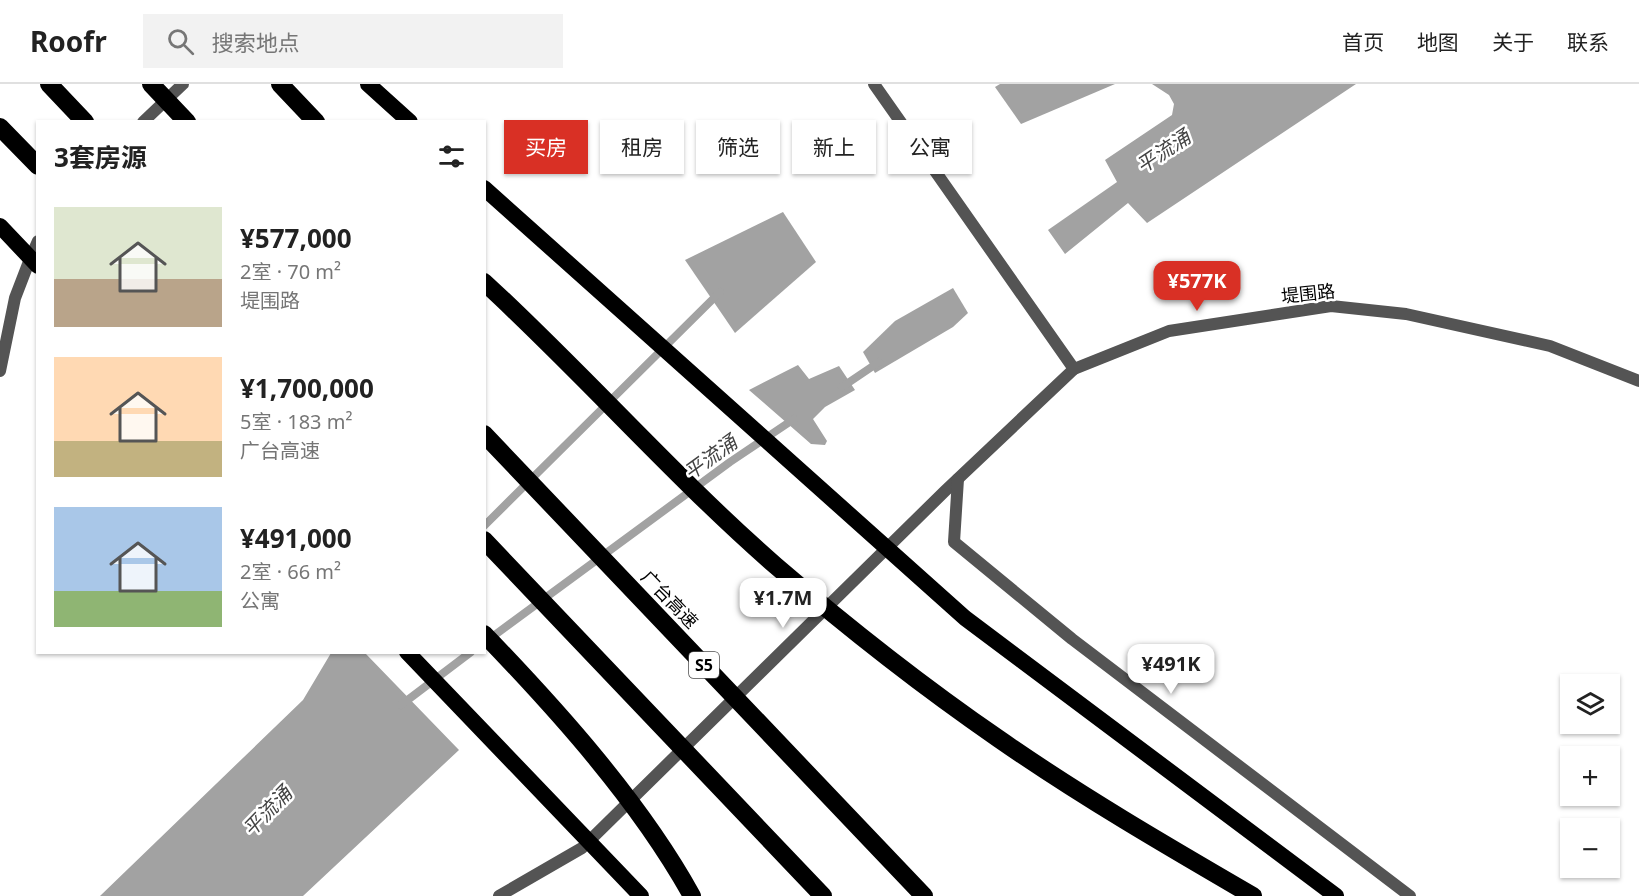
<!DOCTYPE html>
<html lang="zh">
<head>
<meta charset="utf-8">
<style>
	body { margin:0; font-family:"Noto Sans","Noto Sans SC",sans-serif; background:#f2f2f2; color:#222; height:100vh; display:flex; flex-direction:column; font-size:22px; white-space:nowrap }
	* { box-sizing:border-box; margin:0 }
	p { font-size:20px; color:#767676 }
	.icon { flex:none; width:33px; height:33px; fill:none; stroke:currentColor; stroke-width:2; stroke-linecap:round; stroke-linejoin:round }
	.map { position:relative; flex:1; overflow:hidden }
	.side { position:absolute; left:36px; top:36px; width:450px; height:534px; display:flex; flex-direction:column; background:#fff; border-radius:0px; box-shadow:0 2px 4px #0004 }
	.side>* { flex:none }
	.banner { position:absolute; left:504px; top:36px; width:570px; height:54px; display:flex; gap:12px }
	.controls { position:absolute; left:1560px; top:590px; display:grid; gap:12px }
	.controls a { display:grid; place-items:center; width:60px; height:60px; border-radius:0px; background:#fff; box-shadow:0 2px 4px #0004; font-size:30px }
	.price { position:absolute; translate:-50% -51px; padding:0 14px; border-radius:12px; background:#fff; color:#222; font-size:20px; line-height:39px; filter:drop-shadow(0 2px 3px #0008) }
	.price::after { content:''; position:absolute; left:50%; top:36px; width:18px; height:14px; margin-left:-9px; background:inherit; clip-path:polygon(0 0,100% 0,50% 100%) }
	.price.active { background:#d93025; color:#fff }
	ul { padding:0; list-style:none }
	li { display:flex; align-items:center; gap:18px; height:150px; padding:0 18px }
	li span { display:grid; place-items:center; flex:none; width:168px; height:120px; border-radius:0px; color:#555 }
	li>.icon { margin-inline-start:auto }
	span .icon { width:72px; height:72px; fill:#fffc; stroke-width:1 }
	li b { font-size:26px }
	h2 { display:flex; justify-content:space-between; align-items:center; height:72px; padding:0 18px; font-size:26px }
	.pill { padding:0 21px; border-radius:0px; background:#fff; box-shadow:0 2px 4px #0004; font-size:21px; line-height:54px }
	.pill.active { background:#d93025; color:#fff }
	header { display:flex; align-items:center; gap:36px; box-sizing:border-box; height:84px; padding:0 30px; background:#fff; border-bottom:2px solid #e0e0e0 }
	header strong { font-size:28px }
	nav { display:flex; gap:33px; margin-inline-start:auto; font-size:21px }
	.search { width:420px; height:54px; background:#f2f2f2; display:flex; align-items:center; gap:15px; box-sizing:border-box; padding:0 21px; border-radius:0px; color:#767676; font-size:22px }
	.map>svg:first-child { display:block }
	.water { fill:#a2a2a2 }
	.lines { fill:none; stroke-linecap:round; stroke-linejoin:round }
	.stream { stroke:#a2a2a2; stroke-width:8 }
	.minor { stroke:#545454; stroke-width:12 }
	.tertiary { stroke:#545454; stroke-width:12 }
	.trunk { stroke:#000; stroke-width:16 }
	.motorway { stroke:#000; stroke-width:18 }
	.labels { text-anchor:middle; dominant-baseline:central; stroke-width:5; stroke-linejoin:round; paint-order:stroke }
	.shield { fill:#fff; stroke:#4c4c4c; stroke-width:1.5 }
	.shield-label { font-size:16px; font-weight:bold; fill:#000 }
	.street-label { font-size:18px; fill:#000; stroke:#fff }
	.water-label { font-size:20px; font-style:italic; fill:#434343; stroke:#fff }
</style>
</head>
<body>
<header>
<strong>Roofr</strong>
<div class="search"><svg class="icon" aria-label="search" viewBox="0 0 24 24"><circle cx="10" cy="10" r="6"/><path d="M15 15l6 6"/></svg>搜索地点</div>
<nav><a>首页</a><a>地图</a><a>关于</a><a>联系</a></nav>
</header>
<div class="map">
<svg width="1639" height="812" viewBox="0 0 1639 812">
	<rect width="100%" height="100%" fill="#fff"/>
	<!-- water -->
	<g class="water">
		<path d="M 1000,0 L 1115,0 L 1021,40 L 995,3 Z"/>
		<path d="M 1152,0 L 1356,0 L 1147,139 L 1128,119 L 1065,170 L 1048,146 L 1117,98 L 1105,76 L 1172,31 L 1174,20 L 1169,11 Z"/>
		<path d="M 783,128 L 816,178 L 735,249 L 685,176 Z"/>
		<path d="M 953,204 L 968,229 L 953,243 L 875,289 L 863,268 L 895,237 Z"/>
		<path d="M 798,281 L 809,295 L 839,282 L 855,306 L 825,323 L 813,335 L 827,357 L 825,361 L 811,360 L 749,306 Z"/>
		<path d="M 331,569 L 365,569 L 459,666 L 303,812 L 100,812 L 303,616 Z"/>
	</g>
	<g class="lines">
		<!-- stream -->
		<g class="stream">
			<path d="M 842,303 L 879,278"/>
			<path d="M 484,442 L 720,208"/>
			<path d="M 488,556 L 730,378 L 794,335"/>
			<path d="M 401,621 L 471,568"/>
		</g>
		<!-- minor -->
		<g class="minor">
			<path d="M 0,287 L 15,214 L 30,175"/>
			<path d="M 499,812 L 582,764 L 945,407 L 1074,285"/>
		</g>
		<!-- tertiary -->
		<g class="tertiary">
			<path d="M 874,0 L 1074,285 L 1169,247 L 1331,222 L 1406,230 L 1550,262 L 1639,297"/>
			<path d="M 143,38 L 183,0"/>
			<path d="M 30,175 L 38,157"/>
			<path d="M 958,395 L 954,458 L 1072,555 L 1410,812"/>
		</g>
		<!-- trunk -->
		<g class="trunk">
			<path d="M 368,0 L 410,38"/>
			<path d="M 484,104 L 965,534 L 1336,812"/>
			<path d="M 0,142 L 38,182"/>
			<path d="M 407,568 L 641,812"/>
		</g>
		<!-- motorway -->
		<g class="motorway">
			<path d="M 49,0 L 85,38"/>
			<path d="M 151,0 L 187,38"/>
			<path d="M 280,0 L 316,38"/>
			<path d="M 0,43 L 38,82"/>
			<path d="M 484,198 C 584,290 674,393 776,482 C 847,543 922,602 999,655 C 1081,712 1167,762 1253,812"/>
			<path d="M 484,350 L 924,812"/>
			<path d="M 484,456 L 823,812"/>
			<path d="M 484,550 C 559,628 640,718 692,812"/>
		</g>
	</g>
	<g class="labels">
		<!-- shield labels -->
		<rect class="shield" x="689" y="568" width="30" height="26" rx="4.5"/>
		<g class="shield-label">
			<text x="704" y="581">S5</text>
		</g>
		<!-- street labels -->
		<g class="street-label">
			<text transform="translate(1308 209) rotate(-6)">堤围路</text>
			<text transform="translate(670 515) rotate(46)">广台高速</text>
		</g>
		<!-- water labels -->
		<g class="water-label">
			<text transform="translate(1163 67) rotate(-34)">平流涌</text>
			<text transform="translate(710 373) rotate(-36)">平流涌</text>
			<text transform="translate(267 727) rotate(-46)">平流涌</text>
		</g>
	</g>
</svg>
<div class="controls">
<a><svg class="icon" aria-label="layers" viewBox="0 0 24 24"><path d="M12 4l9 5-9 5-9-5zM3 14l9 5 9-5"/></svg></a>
<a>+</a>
<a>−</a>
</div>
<b class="price active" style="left:1197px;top:228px">¥577K</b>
<b class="price" style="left:783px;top:545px">¥1.7M</b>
<b class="price" style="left:1171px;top:611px">¥491K</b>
<div class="banner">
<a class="pill active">买房</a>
<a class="pill">租房</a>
<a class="pill">筛选</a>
<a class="pill">新上</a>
<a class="pill">公寓</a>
</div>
<section class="side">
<h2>3套房源<svg class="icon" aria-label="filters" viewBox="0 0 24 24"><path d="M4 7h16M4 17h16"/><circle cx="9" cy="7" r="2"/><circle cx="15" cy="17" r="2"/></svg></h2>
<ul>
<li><span style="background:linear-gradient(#dfe7d0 60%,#b9a48a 0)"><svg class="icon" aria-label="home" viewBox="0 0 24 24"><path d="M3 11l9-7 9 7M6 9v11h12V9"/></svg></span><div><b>¥577,000</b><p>2室 · 70 m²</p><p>堤围路</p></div></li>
<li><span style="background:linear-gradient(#ffd9b3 70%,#c2b280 0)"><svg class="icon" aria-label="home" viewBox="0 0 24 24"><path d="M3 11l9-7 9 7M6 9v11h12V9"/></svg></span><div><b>¥1,700,000</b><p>5室 · 183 m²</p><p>广台高速</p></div></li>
<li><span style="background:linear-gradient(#a9c7e8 70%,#8fb573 0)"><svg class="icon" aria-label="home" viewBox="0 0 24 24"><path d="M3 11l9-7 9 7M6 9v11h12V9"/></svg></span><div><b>¥491,000</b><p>2室 · 66 m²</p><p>公寓</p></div></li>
</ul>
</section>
</div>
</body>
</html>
